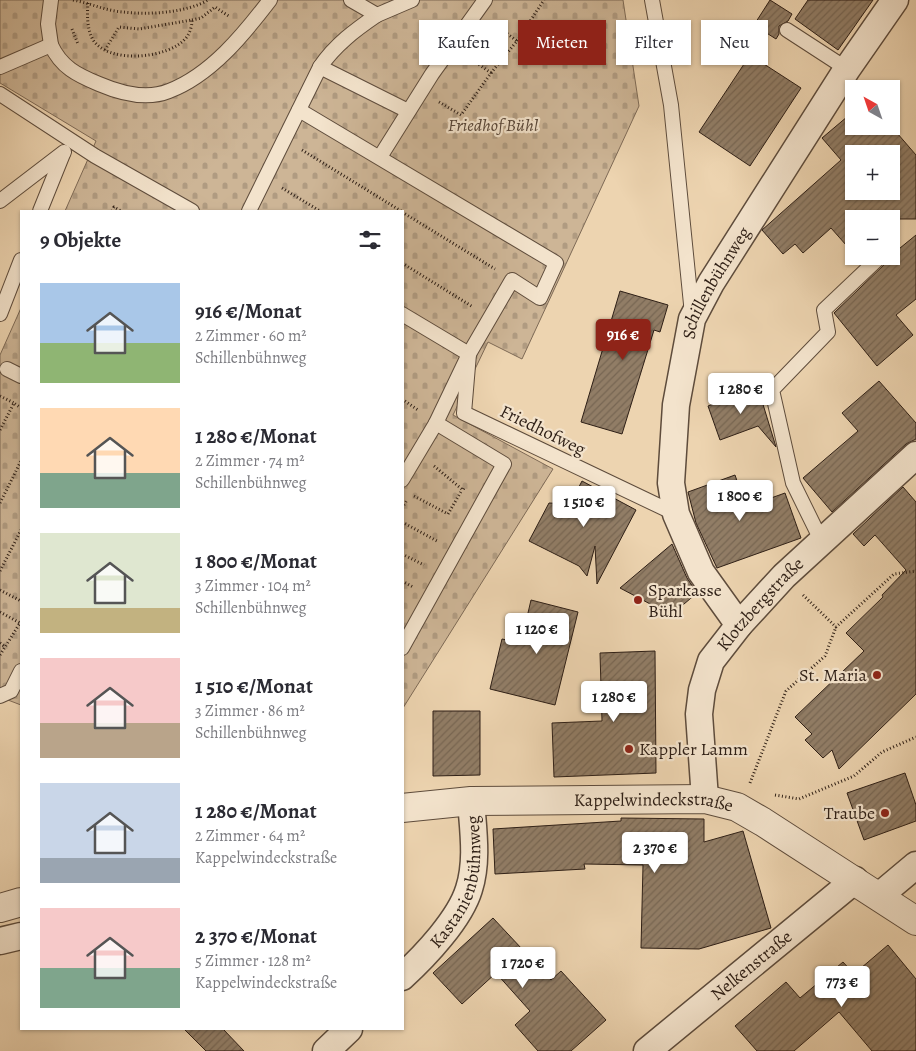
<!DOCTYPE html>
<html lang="de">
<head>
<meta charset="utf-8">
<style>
	body { margin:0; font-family:Alegreya,serif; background:#f7f7f7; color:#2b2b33; height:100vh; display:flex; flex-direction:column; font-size:19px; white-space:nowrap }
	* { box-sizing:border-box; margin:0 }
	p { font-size:16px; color:#7c7c81 }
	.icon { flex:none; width:28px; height:28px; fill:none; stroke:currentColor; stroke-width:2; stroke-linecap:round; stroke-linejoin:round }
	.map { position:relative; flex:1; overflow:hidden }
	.panel { position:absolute; left:20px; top:210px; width:384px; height:820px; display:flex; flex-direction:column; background:#fff; border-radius:0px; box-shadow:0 1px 4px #0004 }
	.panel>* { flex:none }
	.top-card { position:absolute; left:419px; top:20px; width:421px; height:45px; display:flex; gap:10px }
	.needle { width:32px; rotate:320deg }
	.fabs { position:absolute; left:845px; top:80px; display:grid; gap:10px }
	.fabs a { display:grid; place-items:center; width:55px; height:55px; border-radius:0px; background:#fff; box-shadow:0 1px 4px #0004; font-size:25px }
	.price { position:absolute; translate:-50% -42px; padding:0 11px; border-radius:5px; background:#fff; color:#222; font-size:16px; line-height:32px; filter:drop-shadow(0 1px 2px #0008) }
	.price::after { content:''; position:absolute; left:50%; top:30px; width:15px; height:11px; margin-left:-8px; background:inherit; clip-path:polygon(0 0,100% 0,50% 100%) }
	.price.on { background:#8f2418; color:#fff }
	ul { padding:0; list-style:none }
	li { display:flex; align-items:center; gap:15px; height:125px; padding:0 20px }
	li span { display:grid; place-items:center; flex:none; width:140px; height:100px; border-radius:0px; color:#555 }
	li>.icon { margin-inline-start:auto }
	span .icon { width:60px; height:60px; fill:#fffc; stroke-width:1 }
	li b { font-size:21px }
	h2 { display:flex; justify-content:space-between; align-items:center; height:60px; padding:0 20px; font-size:21px }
	.tag { padding:0 18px; border-radius:0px; background:#fff; box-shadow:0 1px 4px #0004; font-size:18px; line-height:45px }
	.tag.on { background:#8f2418; color:#fff }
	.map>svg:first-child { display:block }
	.cemetery { fill:url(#cemetery-stones); stroke:#7e6a56 }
	.building { fill:url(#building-hatch); stroke:#2e1f16; fill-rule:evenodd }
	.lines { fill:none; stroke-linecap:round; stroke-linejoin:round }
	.service-casing { stroke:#5e4c3c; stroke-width:16 }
	.minor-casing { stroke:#5e4c3c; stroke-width:29 }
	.tertiary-casing { stroke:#5e4c3c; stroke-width:30 }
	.path { stroke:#2e1f16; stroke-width:3; stroke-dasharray:1 2.5; stroke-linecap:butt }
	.service { stroke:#f3e3cc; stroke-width:14 }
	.minor { stroke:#f3e3cc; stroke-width:26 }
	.tertiary { stroke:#f3e3cc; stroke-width:28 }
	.poi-dot { fill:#8f2418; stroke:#f3e3cc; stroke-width:2 }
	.labels { text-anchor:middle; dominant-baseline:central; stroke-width:4.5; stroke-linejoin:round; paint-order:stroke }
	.park-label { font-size:18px; font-style:italic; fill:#564436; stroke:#f3e3cc }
	.street-label { font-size:18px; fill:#2e1f16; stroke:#f3e3cc }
	.poi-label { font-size:18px; fill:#2e1f16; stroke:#f3e3cc; text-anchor:start }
</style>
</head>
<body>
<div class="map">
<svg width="916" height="1051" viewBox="0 0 916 1051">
	<defs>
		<pattern id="cemetery-stones" width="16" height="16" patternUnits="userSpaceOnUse" patternTransform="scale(1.25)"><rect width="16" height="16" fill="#cdb596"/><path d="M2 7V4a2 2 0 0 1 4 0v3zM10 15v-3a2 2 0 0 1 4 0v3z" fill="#b09b81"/></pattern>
		<pattern id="building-hatch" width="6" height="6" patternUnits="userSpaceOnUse" patternTransform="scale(1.25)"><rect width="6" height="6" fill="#917d66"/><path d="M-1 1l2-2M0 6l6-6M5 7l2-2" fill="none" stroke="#776653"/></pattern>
	</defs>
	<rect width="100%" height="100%" fill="#edd4b0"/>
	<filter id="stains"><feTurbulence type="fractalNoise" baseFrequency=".004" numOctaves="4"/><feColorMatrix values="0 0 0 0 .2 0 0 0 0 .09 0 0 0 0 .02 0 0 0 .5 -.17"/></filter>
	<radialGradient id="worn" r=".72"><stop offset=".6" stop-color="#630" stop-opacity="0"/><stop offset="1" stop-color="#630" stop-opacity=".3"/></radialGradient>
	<!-- cemetery -->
	<g class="cemetery">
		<path d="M 0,0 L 623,0 L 639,106 L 522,359 L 488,342 L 453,415 L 553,469 L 403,708 L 402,211 L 65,211 L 96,141 L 0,83 Z"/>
		<path d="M 21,308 L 21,705 L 0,697 L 0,355 Z"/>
	</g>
	<!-- building -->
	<g class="building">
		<path d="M 770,0 L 792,14 L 788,21 L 779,26 L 779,34 L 776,39 L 754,25 Z"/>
		<path d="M 808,0 L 873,0 L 838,50 L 795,19 Z"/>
		<path d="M 750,55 L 801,88 L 750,166 L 699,132 Z"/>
		<path d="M 854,111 L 854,126 L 891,126 L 916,155 L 916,219 L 854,219 L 854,254 L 831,228 L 803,253 L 795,244 L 783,254 L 762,230 L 841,160 L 822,138 ZM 854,154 L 891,154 L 891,191 L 854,191 Z"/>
		<path d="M 916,235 L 916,299 L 896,315 L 913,335 L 877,366 L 834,313 L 887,262 L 889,257 Z"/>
		<path d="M 620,291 L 668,305 L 660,332 L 654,330 L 622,434 L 581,422 Z"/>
		<path d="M 879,381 L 916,423 L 916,439 L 906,444 L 832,512 L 803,478 L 858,431 L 842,413 Z"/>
		<path d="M 758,388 L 776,447 L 758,426 L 720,440 L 708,406 Z"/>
		<path d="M 735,475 L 746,507 L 785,493 L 801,538 L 717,568 L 696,523 L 688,492 Z"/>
		<path d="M 582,481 L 636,510 L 597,584 L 595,546 L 587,576 L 579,566 L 529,541 L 549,503 L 570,504 Z"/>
		<path d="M 903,487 L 916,502 L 916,694 L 839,769 L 832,750 L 823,758 L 805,740 L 812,734 L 795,717 L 864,651 L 846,633 L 883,597 L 882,595 L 906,570 L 875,535 L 864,546 L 853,534 Z"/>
		<path d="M 672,544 L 687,578 L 697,593 L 671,615 L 620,588 Z"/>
		<path d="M 531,600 L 578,612 L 555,705 L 490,689 L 502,639 L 521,643 Z"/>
		<path d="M 655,651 L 656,773 L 554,777 L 552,723 L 602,721 L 600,653 Z"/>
		<path d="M 433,711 L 480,711 L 480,775 L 433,776 Z"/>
		<path d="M 905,773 L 916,805 L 916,821 L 864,840 L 847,793 Z"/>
		<path d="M 621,818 L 704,819 L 704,842 L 743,831 L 771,928 L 699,949 L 641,948 L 643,865 L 584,864 L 585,869 L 495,874 L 493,829 L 621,821 Z"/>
		<path d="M 493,918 L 551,980 L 561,971 L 606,1020 L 571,1051 L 538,1051 L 515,1025 L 530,1011 L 496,973 L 462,1004 L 433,973 Z"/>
		<path d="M 888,945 L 916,979 L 916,1051 L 872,1051 L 839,1012 L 794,1051 L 757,1051 L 735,1026 L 786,982 L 800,998 L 843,962 L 854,974 Z"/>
		<path d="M 184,1029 L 223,1029 L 244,1051 L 206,1051 Z"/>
	</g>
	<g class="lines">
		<!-- service casing -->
		<g class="service-casing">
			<g id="service">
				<path d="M 652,0 L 671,105 L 692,314"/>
				<path d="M 377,15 L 412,0"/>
				<path d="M 787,30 L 847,69"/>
				<path d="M 51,45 L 48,24 L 51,0"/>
				<path d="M 0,67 L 51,45 C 61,67 77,75 99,84 C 120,93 147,100 169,91 C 211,75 244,34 270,0"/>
				<path d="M 320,67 L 408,111"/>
				<path d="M 0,94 L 95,156 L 192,211"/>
				<path d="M 299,110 L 556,263 L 540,298 L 512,280 L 469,354 L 436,423"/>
				<path d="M 380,157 L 432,74 L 485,0"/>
				<path d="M 0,201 L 64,152"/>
				<path d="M 40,211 L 63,154"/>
				<path d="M 249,211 L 320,67 C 335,45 355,30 377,15 L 351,0"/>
				<path d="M 0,314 L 21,260"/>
				<path d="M 402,314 L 469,354 L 464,413 L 676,514"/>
				<path d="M 7,369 L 21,376"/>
				<path d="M 402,480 L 436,423 L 504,464 L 402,648"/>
				<path d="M 822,542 L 793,483 L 772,390 L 828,332 L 824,310 L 881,256"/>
				<path d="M 0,696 L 11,691 L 21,671"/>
			</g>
		</g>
		<!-- minor casing -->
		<g class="minor-casing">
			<g id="minor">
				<path id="s1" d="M 739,625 L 701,572 L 676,514 L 671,483 L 676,405 L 692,319 L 711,283 L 847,69 L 895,0"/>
				<path id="s2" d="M 705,799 L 699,714 L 702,690 L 711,661 L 739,625 L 784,576 L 916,455"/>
				<path d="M 879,896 L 916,865"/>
				<path d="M 0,941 L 21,936"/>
				<path id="s3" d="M 402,977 C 425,956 460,919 469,889 C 478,861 473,829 471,801"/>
				<path d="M 326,1051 L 349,1029"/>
				<path id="s4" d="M 647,1051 L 855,880"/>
			</g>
		</g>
		<!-- tertiary casing -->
		<g class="tertiary-casing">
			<g id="tertiary">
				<path id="s5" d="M 402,808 L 471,801 L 705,799 L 737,807 L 763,822 L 916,921"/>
				<path d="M 0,908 L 21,902"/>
			</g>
		</g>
		<!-- path -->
		<g class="path">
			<path d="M 73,0 C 90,3 106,11 123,12 C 148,15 186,13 208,0"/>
			<path d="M 88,3 C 87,15 87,27 92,38 C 106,65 169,59 186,38 C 190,33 192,26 192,20 L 139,29 L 119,27 L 105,50"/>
			<path d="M 192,20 L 201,18 L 215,7 L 230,17"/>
			<path d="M 72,29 L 78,44"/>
			<path d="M 517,41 L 544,0"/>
			<path d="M 491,73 L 517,41 L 494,24"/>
			<path d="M 439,102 L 461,115 L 491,73 L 470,58"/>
			<path d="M 302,150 L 401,211"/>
			<path d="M 282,188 L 320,211"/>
			<path d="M 112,211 L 114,207 L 121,211"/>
			<path d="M 402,212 L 495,269"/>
			<path d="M 402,263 L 473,307"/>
			<path d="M 0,396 L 14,403"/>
			<path d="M 402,399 L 418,410"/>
			<path d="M 0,430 L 14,403 L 21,408"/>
			<path d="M 434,466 L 463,490 L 464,488"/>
			<path d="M 414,496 L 448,514 L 462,490"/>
			<path d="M 0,503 L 21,461"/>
			<path d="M 402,508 L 407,500"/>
			<path d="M 402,522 L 437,541"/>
			<path d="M 402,554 L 424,565"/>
			<path d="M 0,571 L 21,530"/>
			<path d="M 402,581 L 413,587"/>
			<path d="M 0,590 L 21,601"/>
			<path d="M 803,595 L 836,627 L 894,574 L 916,571"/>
			<path d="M 0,612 L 20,623 L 0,655"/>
			<path d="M 0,643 L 5,647"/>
			<path d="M 750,783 L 786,691 L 825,656 L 836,627"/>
			<path d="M 775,795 L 799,799 L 854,776 L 882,752 L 916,737"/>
		</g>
		<!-- service -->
		<use href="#service" class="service"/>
		<!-- minor -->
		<use href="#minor" class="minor"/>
		<!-- tertiary -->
		<use href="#tertiary" class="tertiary"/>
	</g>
	<!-- markers -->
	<g class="poi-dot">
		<circle cx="638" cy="600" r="5"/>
		<circle cx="877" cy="675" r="5"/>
		<circle cx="629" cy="749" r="5"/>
		<circle cx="885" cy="813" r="5"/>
	</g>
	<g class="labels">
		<!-- park labels -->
		<g class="park-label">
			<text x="493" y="125">Friedhof Bühl</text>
		</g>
		<!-- street labels -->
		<g class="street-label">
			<text stroke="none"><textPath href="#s1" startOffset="368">Schillenbühnweg</textPath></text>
			<text transform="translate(543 430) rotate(26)">Friedhofweg</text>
			<text stroke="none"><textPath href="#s2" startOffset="215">Klotzbergstraße</textPath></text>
			<text stroke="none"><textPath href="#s5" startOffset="252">Kappelwindeckstraße</textPath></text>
			<text stroke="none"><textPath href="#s3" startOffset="115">Kastanienbühnweg</textPath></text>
			<text stroke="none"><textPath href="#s4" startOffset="135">Nelkenstraße</textPath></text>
		</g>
		<!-- poi labels -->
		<g class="poi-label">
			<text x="648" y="590">Sparkasse<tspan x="648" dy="21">Bühl</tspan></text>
			<text x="867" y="675" text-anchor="end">St. Maria</text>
			<text x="639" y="749">Kappler Lamm</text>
			<text x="875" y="813" text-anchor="end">Traube</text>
		</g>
	</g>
	<rect width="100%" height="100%" filter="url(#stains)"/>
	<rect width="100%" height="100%" fill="url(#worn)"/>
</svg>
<div class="fabs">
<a><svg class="needle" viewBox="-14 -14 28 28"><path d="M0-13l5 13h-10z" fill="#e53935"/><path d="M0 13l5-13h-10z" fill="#7c7c81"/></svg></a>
<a>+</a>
<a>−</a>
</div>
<b class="price on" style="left:623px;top:361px">916 €</b>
<b class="price" style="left:741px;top:415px">1 280 €</b>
<b class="price" style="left:740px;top:522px">1 800 €</b>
<b class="price" style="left:584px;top:528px">1 510 €</b>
<b class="price" style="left:537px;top:655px">1 120 €</b>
<b class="price" style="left:614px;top:723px">1 280 €</b>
<b class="price" style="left:655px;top:874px">2 370 €</b>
<b class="price" style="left:523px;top:989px">1 720 €</b>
<b class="price" style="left:842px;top:1008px">773 €</b>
<div class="top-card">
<a class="tag">Kaufen</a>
<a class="tag on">Mieten</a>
<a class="tag">Filter</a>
<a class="tag">Neu</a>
</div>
<section class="panel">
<h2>9 Objekte<svg class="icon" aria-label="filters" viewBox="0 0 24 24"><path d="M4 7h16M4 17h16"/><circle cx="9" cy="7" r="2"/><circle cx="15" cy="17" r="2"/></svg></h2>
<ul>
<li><span style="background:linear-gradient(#a9c7e8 60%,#8fb573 0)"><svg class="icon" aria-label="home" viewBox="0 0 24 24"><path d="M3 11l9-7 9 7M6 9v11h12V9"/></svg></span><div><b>916 €/Monat</b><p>2 Zimmer · 60 m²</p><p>Schillenbühnweg</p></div></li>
<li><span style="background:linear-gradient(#ffd9b3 65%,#7fa58c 0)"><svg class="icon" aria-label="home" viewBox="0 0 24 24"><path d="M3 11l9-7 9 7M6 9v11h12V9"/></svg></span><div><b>1 280 €/Monat</b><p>2 Zimmer · 74 m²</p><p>Schillenbühnweg</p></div></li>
<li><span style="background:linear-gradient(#dfe7d0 75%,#c2b280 0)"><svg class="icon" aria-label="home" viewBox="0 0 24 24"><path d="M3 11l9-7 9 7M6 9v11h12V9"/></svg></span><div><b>1 800 €/Monat</b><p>3 Zimmer · 104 m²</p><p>Schillenbühnweg</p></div></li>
<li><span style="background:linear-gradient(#f6c9c9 65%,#b9a48a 0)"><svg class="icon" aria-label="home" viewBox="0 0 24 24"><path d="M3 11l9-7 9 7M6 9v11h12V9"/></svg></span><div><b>1 510 €/Monat</b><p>3 Zimmer · 86 m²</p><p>Schillenbühnweg</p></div></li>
<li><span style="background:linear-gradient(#c9d6e8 75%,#9aa5b1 0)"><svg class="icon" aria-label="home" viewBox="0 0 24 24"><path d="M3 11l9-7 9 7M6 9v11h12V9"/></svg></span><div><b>1 280 €/Monat</b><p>2 Zimmer · 64 m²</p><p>Kappelwindeckstraße</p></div></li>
<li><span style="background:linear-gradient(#f6c9c9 60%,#7fa58c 0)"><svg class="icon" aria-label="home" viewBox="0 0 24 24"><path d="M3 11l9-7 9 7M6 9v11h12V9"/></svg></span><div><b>2 370 €/Monat</b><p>5 Zimmer · 128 m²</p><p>Kappelwindeckstraße</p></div></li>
</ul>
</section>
</div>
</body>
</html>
